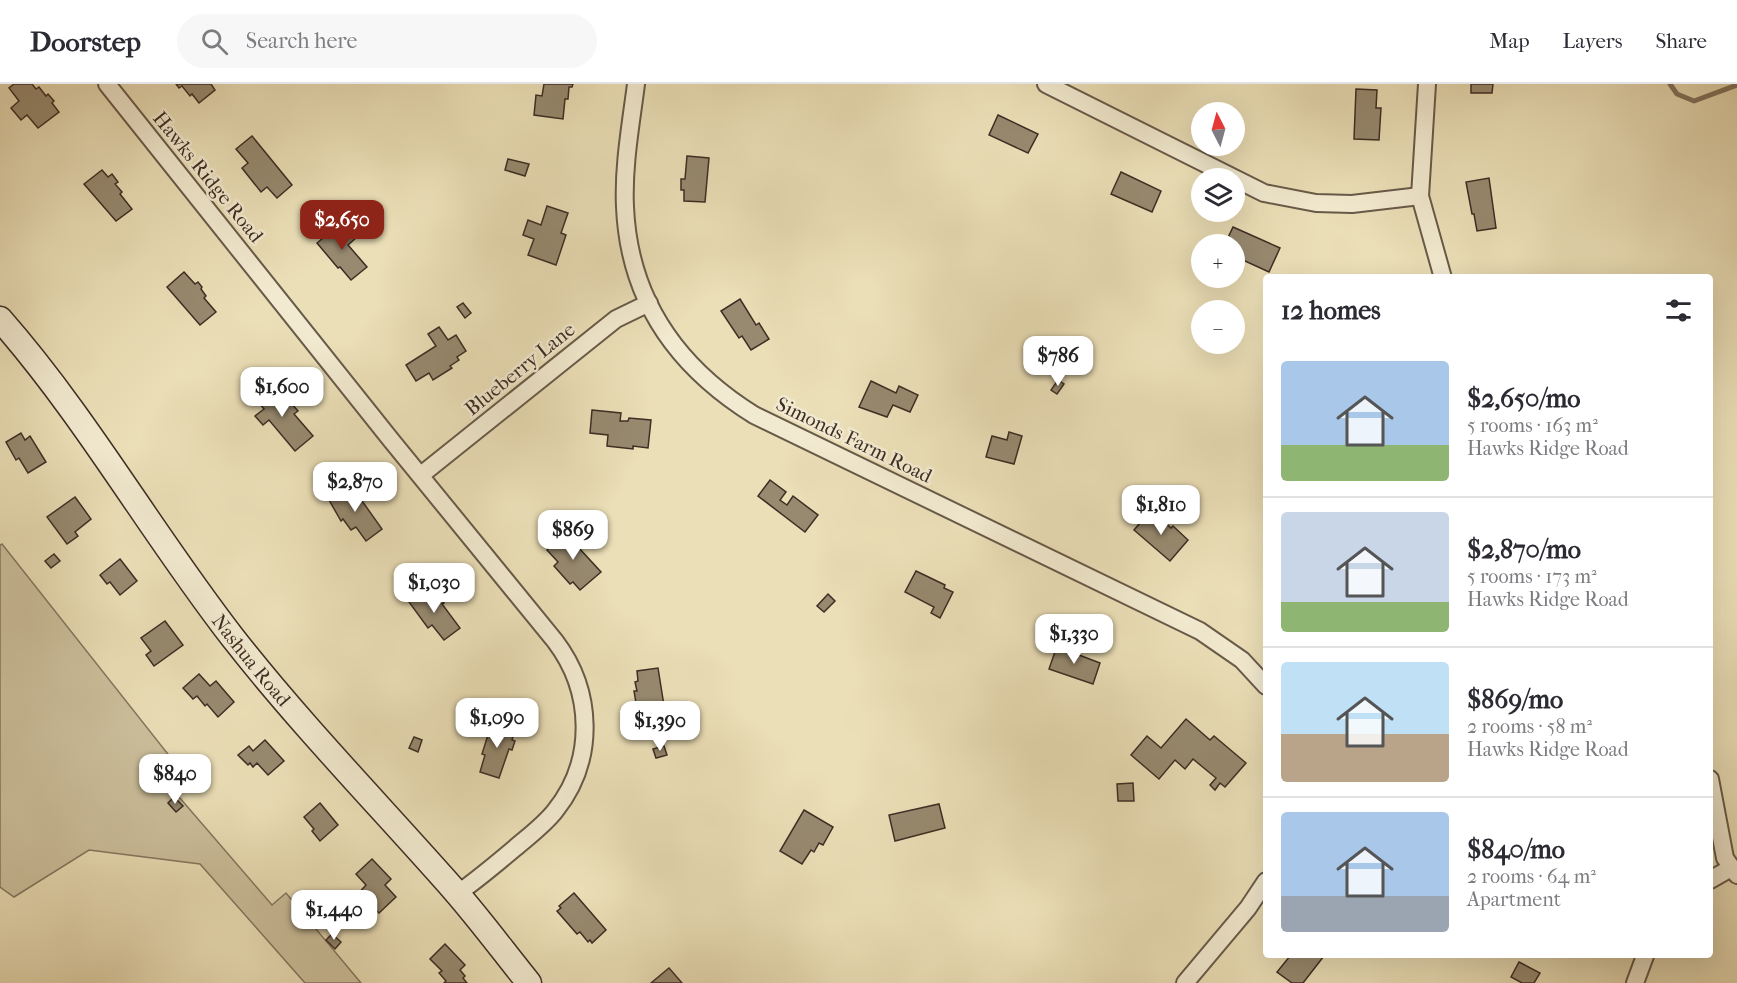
<!DOCTYPE html>
<html lang="en">
<head>
<meta charset="utf-8">
<style>
	body { margin:0; font-family:"IM FELL French Canon",serif; background:#f7f7f7; color:#2b2b33; height:100vh; display:flex; flex-direction:column; font-size:22px; white-space:nowrap }
	* { box-sizing:border-box; margin:0 }
	p { font-size:20px; color:#7c7c81 }
	.icon { flex:none; width:33px; height:33px; fill:none; stroke:currentColor; stroke-width:2; stroke-linecap:round; stroke-linejoin:round }
	.map { position:relative; flex:1; overflow:hidden }
	.panel { position:absolute; left:1263px; top:190px; width:450px; height:684px; display:flex; flex-direction:column; background:#fff; border-radius:6px; box-shadow:0 6px 24px #0002 }
	.panel>* { flex:none }
	.needle { width:39px; rotate:354deg }
	.tools { position:absolute; left:1191px; top:18px; display:grid; gap:12px }
	.tools a { display:grid; place-items:center; width:54px; height:54px; border-radius:50%; background:#fff; box-shadow:0 6px 24px #0002; font-size:30px }
	.price { position:absolute; translate:-50% -51px; padding:0 14px; border-radius:12px; background:#fff; color:#222; font-size:20px; line-height:39px; filter:drop-shadow(0 2px 3px #0008) }
	.price::after { content:''; position:absolute; left:50%; top:36px; width:18px; height:14px; margin-left:-9px; background:inherit; clip-path:polygon(0 0,100% 0,50% 100%) }
	.price.on { background:#8f2418; color:#fff }
	ul { padding:0; list-style:none }
	li { display:flex; align-items:center; gap:18px; height:150px; padding:0 18px }
	li+li { border-top:2px solid #e1e1e2 }
	li span { display:grid; place-items:center; flex:none; width:168px; height:120px; border-radius:6px; color:#555 }
	li>.icon { margin-inline-start:auto }
	span .icon { width:72px; height:72px; fill:#fffc; stroke-width:1 }
	li b { font-size:26px }
	h2 { display:flex; justify-content:space-between; align-items:center; height:72px; padding:0 18px; font-size:26px }
	header { display:flex; align-items:center; gap:36px; box-sizing:border-box; height:84px; padding:0 30px; background:#fff; border-bottom:2px solid #e1e1e2 }
	header strong { font-size:28px }
	nav { display:flex; gap:33px; margin-inline-start:auto; font-size:21px }
	.search { width:420px; height:54px; background:#f7f7f7; display:flex; align-items:center; gap:15px; box-sizing:border-box; padding:0 21px; border-radius:33px; color:#7c7c81; font-size:22px }
	.map>svg:first-child { display:block }
	.green { fill:#cdc19e; stroke:#857761; stroke-width:1.5 }
	.lines { fill:none; stroke-linecap:round; stroke-linejoin:round }
	.stream { stroke:#82735e; stroke-width:5 }
	.building { fill:#978a70; stroke:#3d2d24; stroke-width:1.5 }
	.minor-casing { stroke:#685a49; stroke-width:20 }
	.secondary-casing { stroke:#3d2d24; stroke-width:27 }
	.minor { stroke:#f2ead0; stroke-width:16 }
	.secondary { stroke:#f2ead0; stroke-width:24 }
	.labels { text-anchor:middle; dominant-baseline:central; stroke-width:5; stroke-linejoin:round; paint-order:stroke }
	.street-label { font-size:20px; fill:#3d2d24; stroke:#f2ead0 }
</style>
</head>
<body>
<header>
<strong>Doorstep</strong>
<div class="search"><svg class="icon" aria-label="search" viewBox="0 0 24 24"><circle cx="10" cy="10" r="6"/><path d="M15 15l6 6"/></svg>Search here</div>
<nav><a>Map</a><a>Layers</a><a>Share</a></nav>
</header>
<div class="map">
<svg width="1737" height="899" viewBox="0 0 1737 899">
	<rect width="100%" height="100%" fill="#ebdfb7"/>
	<filter id="stains"><feTurbulence type="fractalNoise" baseFrequency=".00333" numOctaves="4"/><feColorMatrix values="0 0 0 0 .2 0 0 0 0 .09 0 0 0 0 .02 0 0 0 .5 -.17"/></filter>
	<radialGradient id="worn" r=".72"><stop offset=".6" stop-color="#630" stop-opacity="0"/><stop offset="1" stop-color="#630" stop-opacity=".3"/></radialGradient>
	<!-- green -->
	<path class="green" d="M 2,460 L 186,693 L 173,706 L 272,821 L 286,809 L 361,899 L 305,899 L 200,780 L 89,766 L 14,813 L 0,803 L 0,461 Z"/>
	<g class="lines">
		<!-- stream -->
		<path class="stream" d="M 1670,0 L 1677,10 L 1694,17 L 1737,1"/>
	</g>
	<!-- building -->
	<g class="building">
		<path d="M 14,0 L 32,0 L 36,5 L 39,3 L 46,12 L 48,10 L 54,17 L 52,19 L 59,28 L 38,44 L 27,31 L 21,36 L 11,24 L 19,17 L 9,4 Z"/>
		<path d="M 176,0 L 211,0 L 215,6 L 199,19 L 192,10 L 190,12 L 182,2 L 179,4 Z"/>
		<path d="M 544,0 L 573,0 L 572,3 L 569,3 L 568,15 L 565,15 L 563,35 L 534,31 L 536,11 L 542,12 Z"/>
		<path d="M 1471,0 L 1493,0 L 1492,9 L 1471,9 Z"/>
		<path d="M 1356,5 L 1377,6 L 1376,24 L 1381,24 L 1379,56 L 1354,55 Z"/>
		<path d="M 998,31 L 1038,50 L 1028,69 L 989,51 Z"/>
		<path d="M 252,52 L 292,101 L 277,114 L 267,103 L 261,108 L 242,84 L 248,79 L 236,65 Z"/>
		<path d="M 687,72 L 709,74 L 705,118 L 684,117 L 684,106 L 681,106 L 681,95 L 685,95 Z"/>
		<path d="M 508,75 L 529,80 L 525,92 L 505,86 Z"/>
		<path d="M 102,86 L 108,93 L 112,90 L 118,98 L 115,100 L 122,108 L 120,110 L 132,125 L 116,137 L 84,100 Z"/>
		<path d="M 1121,88 L 1161,107 L 1152,128 L 1111,110 Z"/>
		<path d="M 1489,94 L 1496,144 L 1477,147 L 1474,130 L 1472,130 L 1466,98 Z"/>
		<path d="M 547,122 L 568,129 L 561,149 L 566,151 L 556,181 L 528,171 L 534,155 L 523,151 L 528,136 L 541,141 Z"/>
		<path d="M 345,140 L 356,154 L 348,161 L 367,183 L 351,196 L 340,183 L 338,184 L 317,159 L 335,144 L 337,146 Z"/>
		<path d="M 1233,143 L 1280,164 L 1269,188 L 1234,172 L 1234,160 L 1225,160 Z"/>
		<path d="M 184,188 L 195,200 L 198,198 L 202,203 L 201,205 L 206,212 L 204,214 L 216,228 L 200,241 L 167,203 Z"/>
		<path d="M 740,215 L 756,241 L 759,239 L 769,255 L 751,266 L 742,252 L 739,254 L 721,227 Z"/>
		<path d="M 463,219 L 471,229 L 465,234 L 457,223 Z"/>
		<path d="M 439,243 L 448,256 L 456,251 L 466,267 L 457,273 L 459,276 L 450,282 L 452,284 L 433,296 L 429,289 L 416,297 L 406,281 L 436,262 L 428,250 Z"/>
		<path d="M 1058,296 L 1064,300 L 1057,310 L 1051,306 Z"/>
		<path d="M 871,297 L 896,309 L 899,302 L 918,311 L 910,328 L 893,321 L 887,333 L 859,323 Z"/>
		<path d="M 271,300 L 289,321 L 291,319 L 298,327 L 294,330 L 313,352 L 295,367 L 269,336 L 263,341 L 255,332 L 264,325 L 255,314 Z"/>
		<path d="M 592,326 L 621,329 L 620,337 L 628,337 L 629,334 L 651,336 L 648,364 L 633,362 L 633,365 L 607,362 L 608,351 L 590,349 Z"/>
		<path d="M 1009,348 L 1022,352 L 1014,380 L 986,373 L 992,352 L 1007,356 Z"/>
		<path d="M 21,349 L 25,356 L 30,352 L 46,378 L 28,389 L 19,374 L 16,376 L 6,358 Z"/>
		<path d="M 770,396 L 786,408 L 780,416 L 787,421 L 793,412 L 818,431 L 805,448 L 758,412 Z"/>
		<path d="M 350,400 L 382,445 L 366,457 L 356,443 L 351,446 L 343,435 L 341,437 L 329,416 Z"/>
		<path d="M 75,413 L 91,435 L 75,448 L 78,452 L 67,460 L 47,433 Z"/>
		<path d="M 1151,426 L 1171,444 L 1173,442 L 1188,456 L 1170,477 L 1134,446 Z"/>
		<path d="M 574,447 L 579,450 L 582,455 L 579,464 L 601,488 L 580,506 L 573,498 L 570,500 L 554,482 L 558,478 L 547,466 L 562,452 L 565,454 L 567,450 Z"/>
		<path d="M 54,470 L 60,477 L 51,484 L 45,477 Z"/>
		<path d="M 120,475 L 137,497 L 120,511 L 110,498 L 107,500 L 100,491 Z"/>
		<path d="M 916,487 L 945,501 L 944,504 L 953,508 L 940,534 L 931,529 L 934,523 L 905,508 Z"/>
		<path d="M 428,504 L 434,512 L 437,510 L 444,519 L 442,520 L 460,544 L 444,556 L 432,541 L 428,544 L 409,518 Z"/>
		<path d="M 828,510 L 835,517 L 824,528 L 817,522 Z"/>
		<path d="M 165,537 L 183,561 L 154,582 L 146,571 L 151,567 L 141,554 Z"/>
		<path d="M 1057,562 L 1070,567 L 1072,563 L 1081,566 L 1079,571 L 1100,579 L 1093,600 L 1049,585 Z"/>
		<path d="M 658,584 L 665,628 L 643,632 L 641,619 L 636,619 L 634,607 L 637,607 L 635,598 L 638,597 L 637,587 Z"/>
		<path d="M 199,590 L 210,602 L 216,597 L 234,618 L 218,633 L 207,620 L 205,622 L 197,612 L 193,615 L 183,604 Z"/>
		<path d="M 1186,635 L 1210,656 L 1214,652 L 1246,679 L 1225,703 L 1220,699 L 1215,706 L 1210,701 L 1216,694 L 1193,675 L 1185,685 L 1175,676 L 1159,695 L 1131,671 L 1147,652 L 1161,664 Z"/>
		<path d="M 492,638 L 515,646 L 512,656 L 515,657 L 512,666 L 509,665 L 499,694 L 480,688 L 485,671 L 482,670 Z"/>
		<path d="M 414,653 L 422,656 L 418,668 L 409,664 Z"/>
		<path d="M 265,656 L 284,677 L 268,691 L 257,679 L 253,683 L 250,679 L 248,681 L 238,671 L 249,662 L 253,667 Z"/>
		<path d="M 664,662 L 667,671 L 656,674 L 653,665 Z"/>
		<path d="M 1133,699 L 1134,717 L 1118,717 L 1117,700 Z"/>
		<path d="M 174,713 L 183,722 L 176,728 L 168,719 Z"/>
		<path d="M 320,719 L 338,741 L 320,757 L 312,747 L 314,745 L 304,733 Z"/>
		<path d="M 939,720 L 945,744 L 895,757 L 889,731 Z"/>
		<path d="M 804,726 L 833,743 L 823,761 L 819,759 L 814,768 L 811,766 L 802,780 L 780,767 Z"/>
		<path d="M 372,775 L 391,795 L 385,801 L 396,813 L 379,829 L 371,821 L 368,824 L 356,812 L 366,801 L 356,790 Z"/>
		<path d="M 574,809 L 606,846 L 592,859 L 590,856 L 588,858 L 580,848 L 577,850 L 557,827 L 561,824 L 559,822 Z"/>
		<path d="M 332,850 L 341,858 L 335,865 L 326,856 Z"/>
		<path d="M 445,860 L 465,881 L 460,886 L 465,892 L 463,894 L 467,899 L 444,899 L 446,897 L 439,889 L 442,887 L 430,875 Z"/>
		<path d="M 1290,872 L 1324,872 L 1303,899 L 1292,899 L 1277,888 Z"/>
		<path d="M 1519,878 L 1540,889 L 1534,899 L 1522,899 L 1511,893 Z"/>
		<path d="M 669,884 L 682,899 L 651,899 Z"/>
	</g>
	<g class="lines">
		<!-- minor casing -->
		<g class="minor-casing">
			<g id="minor">
				<path d="M 107,0 L 391,356 L 555,557 C 593,607 596,676 555,727 C 544,741 529,752 515,764 C 496,780 477,796 457,810"/>
				<path d="M 636,0 C 631,40 623,82 625,123 C 629,216 677,283 754,331 L 1200,547 L 1242,576 L 1266,602"/>
				<path d="M 1046,0 L 1264,109 L 1316,119 L 1352,120 L 1420,112"/>
				<path d="M 1427,0 L 1420,112 L 1443,194"/>
				<path d="M 421,391 L 616,235 L 649,219"/>
				<path d="M 1710,695 L 1725,774 L 1737,791"/>
				<path d="M 1710,796 L 1731,784"/>
				<path d="M 1185,899 L 1248,824 L 1266,797"/>
				<path d="M 1635,899 L 1645,872"/>
			</g>
		</g>
		<!-- secondary casing -->
		<g class="secondary-casing">
			<g id="secondary">
				<path id="s1" d="M 0,235 C 87,334 152,450 233,554 C 302,642 381,723 455,807 C 481,837 504,868 529,899"/>
			</g>
		</g>
		<!-- minor -->
		<use href="#minor" class="minor"/>
		<!-- secondary -->
		<use href="#secondary" class="secondary"/>
	</g>
	<g class="labels">
		<!-- street labels -->
		<g class="street-label">
			<text transform="translate(208 93) rotate(51)">Hawks Ridge Road</text>
			<text transform="translate(520 285) rotate(-39)">Blueberry Lane</text>
			<text transform="translate(854 356) rotate(26)">Simonds Farm Road</text>
			<text stroke="none"><textPath href="#s1" startOffset="424">Nashua Road</textPath></text>
		</g>
	</g>
	<rect width="100%" height="100%" filter="url(#stains)"/>
	<rect width="100%" height="100%" fill="url(#worn)"/>
</svg>
<div class="tools">
<a><svg class="needle" viewBox="-14 -14 28 28"><path d="M0-13l5 13h-10z" fill="#e53935"/><path d="M0 13l5-13h-10z" fill="#7c7c81"/></svg></a>
<a><svg class="icon" aria-label="layers" viewBox="0 0 24 24"><path d="M12 4l9 5-9 5-9-5zM3 14l9 5 9-5"/></svg></a>
<a>+</a>
<a>−</a>
</div>
<b class="price on" style="left:342px;top:167px">$2,650</b>
<b class="price" style="left:1058px;top:303px">$786</b>
<b class="price" style="left:282px;top:334px">$1,600</b>
<b class="price" style="left:355px;top:429px">$2,870</b>
<b class="price" style="left:1161px;top:452px">$1,810</b>
<b class="price" style="left:573px;top:477px">$869</b>
<b class="price" style="left:434px;top:530px">$1,030</b>
<b class="price" style="left:1074px;top:581px">$1,330</b>
<b class="price" style="left:497px;top:665px">$1,090</b>
<b class="price" style="left:660px;top:668px">$1,390</b>
<b class="price" style="left:175px;top:721px">$840</b>
<b class="price" style="left:334px;top:857px">$1,440</b>
<section class="panel">
<h2>12 homes<svg class="icon" aria-label="filters" viewBox="0 0 24 24"><path d="M4 7h16M4 17h16"/><circle cx="9" cy="7" r="2"/><circle cx="15" cy="17" r="2"/></svg></h2>
<ul>
<li><span style="background:linear-gradient(#a9c7e8 70%,#8fb573 0)"><svg class="icon" aria-label="home" viewBox="0 0 24 24"><path d="M3 11l9-7 9 7M6 9v11h12V9"/></svg></span><div><b>$2,650/mo</b><p>5 rooms · 163 m²</p><p>Hawks Ridge Road</p></div></li>
<li><span style="background:linear-gradient(#c9d6e8 75%,#8fb573 0)"><svg class="icon" aria-label="home" viewBox="0 0 24 24"><path d="M3 11l9-7 9 7M6 9v11h12V9"/></svg></span><div><b>$2,870/mo</b><p>5 rooms · 173 m²</p><p>Hawks Ridge Road</p></div></li>
<li><span style="background:linear-gradient(#bfe0f5 60%,#b9a48a 0)"><svg class="icon" aria-label="home" viewBox="0 0 24 24"><path d="M3 11l9-7 9 7M6 9v11h12V9"/></svg></span><div><b>$869/mo</b><p>2 rooms · 58 m²</p><p>Hawks Ridge Road</p></div></li>
<li><span style="background:linear-gradient(#a9c7e8 70%,#9aa5b1 0)"><svg class="icon" aria-label="home" viewBox="0 0 24 24"><path d="M3 11l9-7 9 7M6 9v11h12V9"/></svg></span><div><b>$840/mo</b><p>2 rooms · 64 m²</p><p>Apartment</p></div></li>
</ul>
</section>
</div>
</body>
</html>
